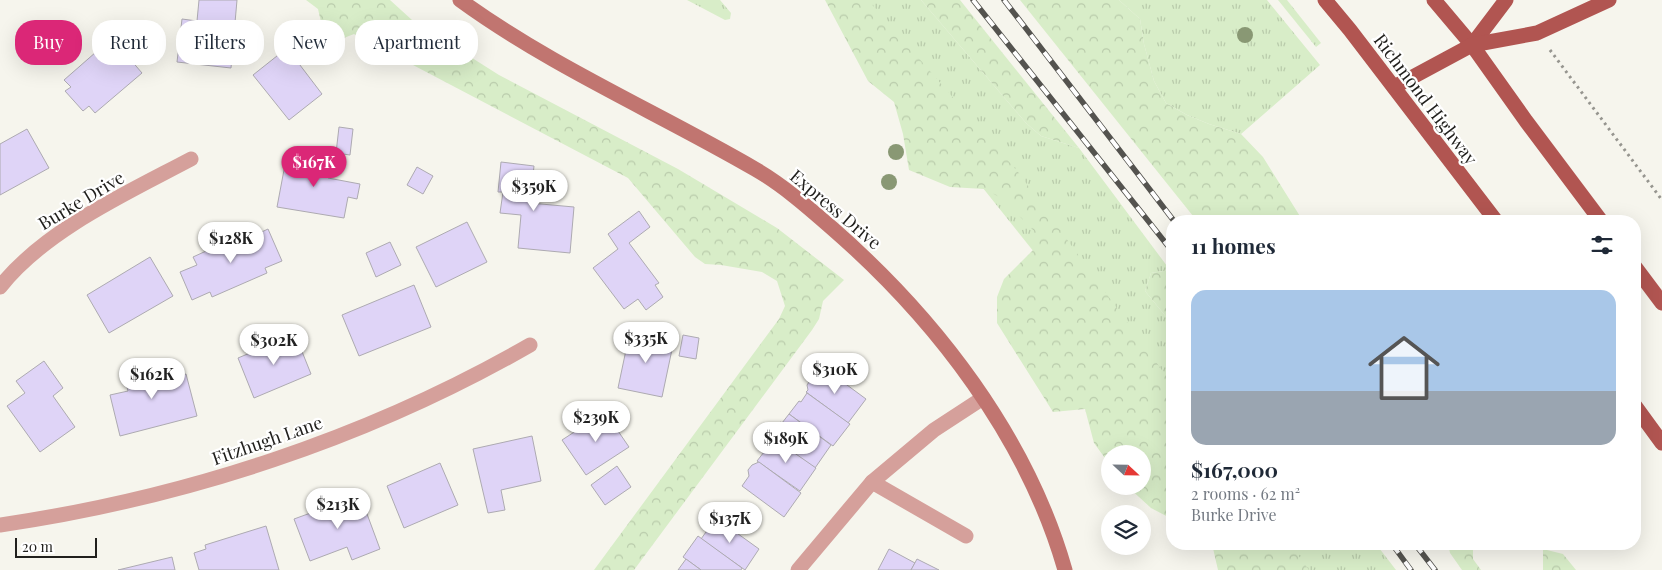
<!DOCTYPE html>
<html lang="en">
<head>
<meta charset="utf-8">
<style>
	body { margin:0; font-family:"Playfair Display",serif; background:#f6f6f7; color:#1f2937; height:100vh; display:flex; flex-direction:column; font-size:19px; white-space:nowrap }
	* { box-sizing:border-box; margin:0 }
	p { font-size:16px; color:#747a83 }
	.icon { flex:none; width:28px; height:28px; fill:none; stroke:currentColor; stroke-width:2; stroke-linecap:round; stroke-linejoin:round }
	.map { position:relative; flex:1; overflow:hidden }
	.side { position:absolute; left:1166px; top:215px; width:475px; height:335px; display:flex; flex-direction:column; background:#fff; border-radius:20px; box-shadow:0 5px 20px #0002 }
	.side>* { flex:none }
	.guide { position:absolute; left:15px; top:20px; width:475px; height:45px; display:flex; gap:10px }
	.needle { width:32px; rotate:112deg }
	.tools { position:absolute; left:1101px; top:445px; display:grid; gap:10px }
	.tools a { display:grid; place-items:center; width:50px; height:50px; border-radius:50%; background:#fff; box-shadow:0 5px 20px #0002; font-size:25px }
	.scale { position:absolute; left:15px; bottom:12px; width:82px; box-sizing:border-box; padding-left:5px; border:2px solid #21201d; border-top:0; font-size:14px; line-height:18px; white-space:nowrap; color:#21201d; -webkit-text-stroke:4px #fff; paint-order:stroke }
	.price { position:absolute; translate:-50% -42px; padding:0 11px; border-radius:18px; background:#fff; color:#222; font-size:16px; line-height:32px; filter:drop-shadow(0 1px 2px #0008) }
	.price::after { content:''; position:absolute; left:50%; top:30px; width:15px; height:11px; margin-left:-8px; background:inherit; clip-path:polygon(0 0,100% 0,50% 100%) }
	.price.selected { background:#db2777; color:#fff }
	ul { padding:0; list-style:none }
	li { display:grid; align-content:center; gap:10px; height:265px; padding:0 25px }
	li+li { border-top:1px solid #e0e1e3 }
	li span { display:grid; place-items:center; height:155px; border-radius:15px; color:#555 }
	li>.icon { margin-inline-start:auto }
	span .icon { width:90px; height:90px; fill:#fffc; stroke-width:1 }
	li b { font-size:21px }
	h2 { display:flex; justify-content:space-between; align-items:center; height:60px; padding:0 25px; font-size:21px }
	.tag { padding:0 18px; border-radius:20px; background:#fff; box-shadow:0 5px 20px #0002; font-size:18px; line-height:45px }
	.tag.selected { background:#db2777; color:#fff }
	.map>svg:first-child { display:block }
	.grass { fill:url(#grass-tufts) }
	.forest { fill:url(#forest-crowns) }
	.building { fill:#dfd4f7; stroke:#adaab1 }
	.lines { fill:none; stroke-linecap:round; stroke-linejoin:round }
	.path { stroke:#96958f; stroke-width:3; stroke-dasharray:2.5 4; stroke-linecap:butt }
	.street { stroke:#d5a09b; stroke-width:15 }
	.secondary { stroke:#c17570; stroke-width:15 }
	.primary { stroke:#b15551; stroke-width:15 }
	.rail-casing { stroke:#54534f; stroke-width:5.5 }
	.rail { stroke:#fff; stroke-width:4; stroke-dasharray:11; stroke-linecap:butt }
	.tree { fill:#899874 }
	.labels { text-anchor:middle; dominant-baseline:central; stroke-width:4.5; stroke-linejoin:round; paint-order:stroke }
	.street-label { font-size:18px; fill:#21201d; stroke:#fff }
</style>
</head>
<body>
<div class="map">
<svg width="1662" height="570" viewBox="0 0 1662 570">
	<defs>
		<pattern id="grass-tufts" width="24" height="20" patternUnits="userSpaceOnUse" patternTransform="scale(1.25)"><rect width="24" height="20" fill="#d8edc8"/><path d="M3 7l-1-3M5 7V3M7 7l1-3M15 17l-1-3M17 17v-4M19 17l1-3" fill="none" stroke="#b9cbab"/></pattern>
		<pattern id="forest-crowns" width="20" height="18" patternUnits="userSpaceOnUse" patternTransform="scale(1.25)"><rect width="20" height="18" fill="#d8edc8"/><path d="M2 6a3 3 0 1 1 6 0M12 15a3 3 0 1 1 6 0" fill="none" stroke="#b9cbab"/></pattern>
	</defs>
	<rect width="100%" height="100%" fill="#f6f5ed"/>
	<!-- grass -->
	<g class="grass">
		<path d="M 687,0 L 720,0 L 731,13 L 730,19 L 725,20 Z"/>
		<path d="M 833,0 L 921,0 L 1026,123 L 1041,136 L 1079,148 L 1170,270 L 1151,273 L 1145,291 L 1172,324 L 1172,425 Z"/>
		<path d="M 1119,0 L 1267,0 L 1320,65 L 1241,134 L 1209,124 L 1187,115 L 1166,103 L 1154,81 L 1144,44 L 1140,19 Z"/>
		<path d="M 1278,0 L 1287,0 L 1321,43 L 1316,47 Z"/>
		<path d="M 1267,544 L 1376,544 L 1396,570 L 1288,570 Z"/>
	</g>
	<!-- forest -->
	<g class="forest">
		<path d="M 306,0 L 390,0 L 412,20 L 499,75 L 678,169 L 777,228 L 844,280 L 823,301 L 819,319 L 812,330 L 634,570 L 594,570 L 779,319 L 785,306 L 777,281 L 762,272 L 721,265 L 705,264 L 695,257 L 628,178 L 354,34 L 336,41 L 321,22 L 318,9 Z"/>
		<path d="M 825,0 L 868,0 L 1018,172 L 1172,384 L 1172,519 L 1151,508 L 1127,486 L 1142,486 L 1142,454 L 1110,454 L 1110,465 L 1094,443 L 1085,409 L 1053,412 L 997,323 L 997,297 L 1004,279 L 1033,250 L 1034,231 L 1003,199 L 984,189 L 950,187 L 909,170 L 903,134 L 894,102 L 868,81 Z"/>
		<path d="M 921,0 L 960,0 L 1079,148 L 1041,136 L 1026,123 Z"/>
		<path d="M 1020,0 L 1119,0 L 1140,19 L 1144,44 L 1154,81 L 1166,103 L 1187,115 L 1209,124 L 1241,134 L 1263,157 L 1303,221 L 1197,221 Z"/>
		<path d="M 1170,270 L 1172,274 L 1172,324 L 1145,291 L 1151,273 Z"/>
		<path d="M 1212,544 L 1290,544 L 1309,570 L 1218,570 Z"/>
		<path d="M 1448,544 L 1473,544 L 1473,559 L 1481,570 L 1462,570 L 1450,553 Z"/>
		<path d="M 1543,549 L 1563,554 L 1576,570 L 1543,570 Z"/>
	</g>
	<!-- building -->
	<g class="building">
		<path d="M 199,0 L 237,0 L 231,68 L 177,62 L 182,19 L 197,21 Z"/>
		<path d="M 112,38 L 142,73 L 95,113 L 89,106 L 83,111 L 65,91 L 71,87 L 64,80 Z"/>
		<path d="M 287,48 L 322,94 L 289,120 L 253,75 Z"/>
		<path d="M 339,127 L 353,129 L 350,155 L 336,153 Z"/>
		<path d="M 27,129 L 49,168 L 0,195 L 0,144 Z"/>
		<path d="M 287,154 L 331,162 L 328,178 L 360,184 L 357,199 L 348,197 L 344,218 L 277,207 Z"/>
		<path d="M 501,162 L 534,166 L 530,203 L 574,207 L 570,253 L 518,248 L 521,215 L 500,213 L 503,192 L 498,192 Z"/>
		<path d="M 417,167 L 433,176 L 423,194 L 407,185 Z"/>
		<path d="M 639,211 L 650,227 L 629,243 L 659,283 L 655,285 L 663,297 L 646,310 L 638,299 L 624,309 L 593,268 L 618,249 L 608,234 Z"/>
		<path d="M 467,222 L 487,262 L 436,287 L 416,247 Z"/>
		<path d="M 268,229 L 282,261 L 265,268 L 267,273 L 212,297 L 210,292 L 192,300 L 180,272 L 197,265 L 193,257 L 250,231 L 253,236 Z"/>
		<path d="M 390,242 L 401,265 L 376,277 L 366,253 Z"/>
		<path d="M 150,257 L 173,296 L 109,333 L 87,295 Z"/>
		<path d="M 414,285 L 431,327 L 359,356 L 342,315 Z"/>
		<path d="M 630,331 L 674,340 L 662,397 L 618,388 Z"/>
		<path d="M 295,334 L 311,374 L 254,398 L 238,358 Z"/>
		<path d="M 683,335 L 699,338 L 696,359 L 679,356 Z"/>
		<path d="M 44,361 L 63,388 L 53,396 L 75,427 L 40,452 L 7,406 L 25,393 L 16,381 Z"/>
		<path d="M 168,361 L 172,378 L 186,374 L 197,416 L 120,436 L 110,395 L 128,391 L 123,373 Z"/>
		<path d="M 824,368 L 866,399 L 848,423 L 806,392 L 808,390 L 807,385 L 811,379 L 817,378 Z"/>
		<path d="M 807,393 L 850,424 L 833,446 L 789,414 L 799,401 L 801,402 Z"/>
		<path d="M 605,412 L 629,447 L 586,475 L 562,440 Z"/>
		<path d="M 789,414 L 831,445 L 815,468 L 770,436 L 780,422 L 782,423 Z"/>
		<path d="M 532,436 L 541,481 L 501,490 L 505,510 L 488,513 L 473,449 Z"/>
		<path d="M 770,436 L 816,468 L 800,491 L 757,461 L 764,452 L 761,450 Z"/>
		<path d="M 759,462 L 801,493 L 784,517 L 742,486 L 749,476 L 748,470 L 752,465 Z"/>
		<path d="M 440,463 L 458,505 L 404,528 L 387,486 Z"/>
		<path d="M 617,466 L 631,487 L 605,505 L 591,485 Z"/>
		<path d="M 360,495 L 380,549 L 352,560 L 347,547 L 310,561 L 294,519 Z"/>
		<path d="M 716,518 L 759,549 L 745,570 L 701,539 Z"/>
		<path d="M 266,526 L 279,570 L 199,570 L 194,553 L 206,549 L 205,545 Z"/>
		<path d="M 698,536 L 742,568 L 741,570 L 701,570 L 683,557 Z"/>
		<path d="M 889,549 L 915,563 L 911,570 L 878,570 Z"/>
		<path d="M 172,557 L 175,570 L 118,570 Z"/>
		<path d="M 686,559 L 701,570 L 678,570 Z"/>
		<path d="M 917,559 L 939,570 L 911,570 Z"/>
	</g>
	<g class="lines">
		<!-- path -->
		<path class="path" d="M 1550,50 L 1662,200"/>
		<!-- street -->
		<g class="street">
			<path d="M 0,287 C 45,230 127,193 191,159"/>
			<path d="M 872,482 L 966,536"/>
			<path d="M 0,525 C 185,498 368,438 530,345"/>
			<path d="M 798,570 L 872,482 L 934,430 L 983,398"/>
		</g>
		<!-- secondary -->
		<path class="secondary" d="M 460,0 C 552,67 657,112 755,169 C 783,185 809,208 833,229 C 936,319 1027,437 1065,570"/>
		<!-- primary -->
		<g class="primary">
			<path d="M 1325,0 L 1350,30 L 1496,221"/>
			<path d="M 1434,0 L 1472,45 L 1526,121 L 1601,221"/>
			<path d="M 1472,45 L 1506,0"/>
			<path d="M 1394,87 L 1472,45 L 1537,33 L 1609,0"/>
			<path d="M 1635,267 L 1662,303"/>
			<path d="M 1635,406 L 1662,443"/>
		</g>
		<!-- rail casing -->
		<g class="rail-casing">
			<g id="rail">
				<path d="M 973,0 L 1172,251"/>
				<path d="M 1004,0 L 1174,221"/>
				<path d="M 1392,544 L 1411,570"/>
				<path d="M 1415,544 L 1435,570"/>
			</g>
		</g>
		<!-- rail -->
		<use href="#rail" class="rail"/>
	</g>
	<!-- trees -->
	<g class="tree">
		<circle cx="1245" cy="35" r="8"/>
		<circle cx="896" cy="152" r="8"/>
		<circle cx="889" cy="182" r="8"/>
	</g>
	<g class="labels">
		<!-- street labels -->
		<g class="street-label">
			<text transform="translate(1426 99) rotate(53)">Richmond Highway</text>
			<text transform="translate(81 200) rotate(-31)">Burke Drive</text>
			<text transform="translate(836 209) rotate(40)">Express Drive</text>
			<text transform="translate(267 440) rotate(-19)">Fitzhugh Lane</text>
		</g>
	</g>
</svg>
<div class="tools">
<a><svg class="needle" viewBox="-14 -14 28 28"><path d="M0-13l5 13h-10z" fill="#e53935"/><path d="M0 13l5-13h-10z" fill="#747a83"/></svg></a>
<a><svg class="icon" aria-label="layers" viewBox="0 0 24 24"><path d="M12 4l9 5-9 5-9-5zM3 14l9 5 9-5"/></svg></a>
</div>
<div class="scale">20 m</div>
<b class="price selected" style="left:314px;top:188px">$167K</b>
<b class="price" style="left:534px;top:212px">$359K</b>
<b class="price" style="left:231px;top:264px">$128K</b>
<b class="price" style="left:646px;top:364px">$335K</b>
<b class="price" style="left:274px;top:366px">$302K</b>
<b class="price" style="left:835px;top:395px">$310K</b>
<b class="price" style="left:152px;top:400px">$162K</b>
<b class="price" style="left:596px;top:443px">$239K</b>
<b class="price" style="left:786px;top:464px">$189K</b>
<b class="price" style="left:338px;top:530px">$213K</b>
<b class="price" style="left:730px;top:544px">$137K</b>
<div class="guide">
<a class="tag selected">Buy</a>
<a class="tag">Rent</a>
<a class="tag">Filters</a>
<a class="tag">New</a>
<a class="tag">Apartment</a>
</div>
<section class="side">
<h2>11 homes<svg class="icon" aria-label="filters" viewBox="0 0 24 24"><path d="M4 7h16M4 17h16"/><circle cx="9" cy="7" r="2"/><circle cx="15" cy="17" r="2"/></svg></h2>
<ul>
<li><span style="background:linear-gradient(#a9c7e8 65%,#9aa5b1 0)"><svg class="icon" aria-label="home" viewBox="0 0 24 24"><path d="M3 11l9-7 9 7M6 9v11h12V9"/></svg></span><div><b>$167,000</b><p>2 rooms · 62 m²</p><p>Burke Drive</p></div></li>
</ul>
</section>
</div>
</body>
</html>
